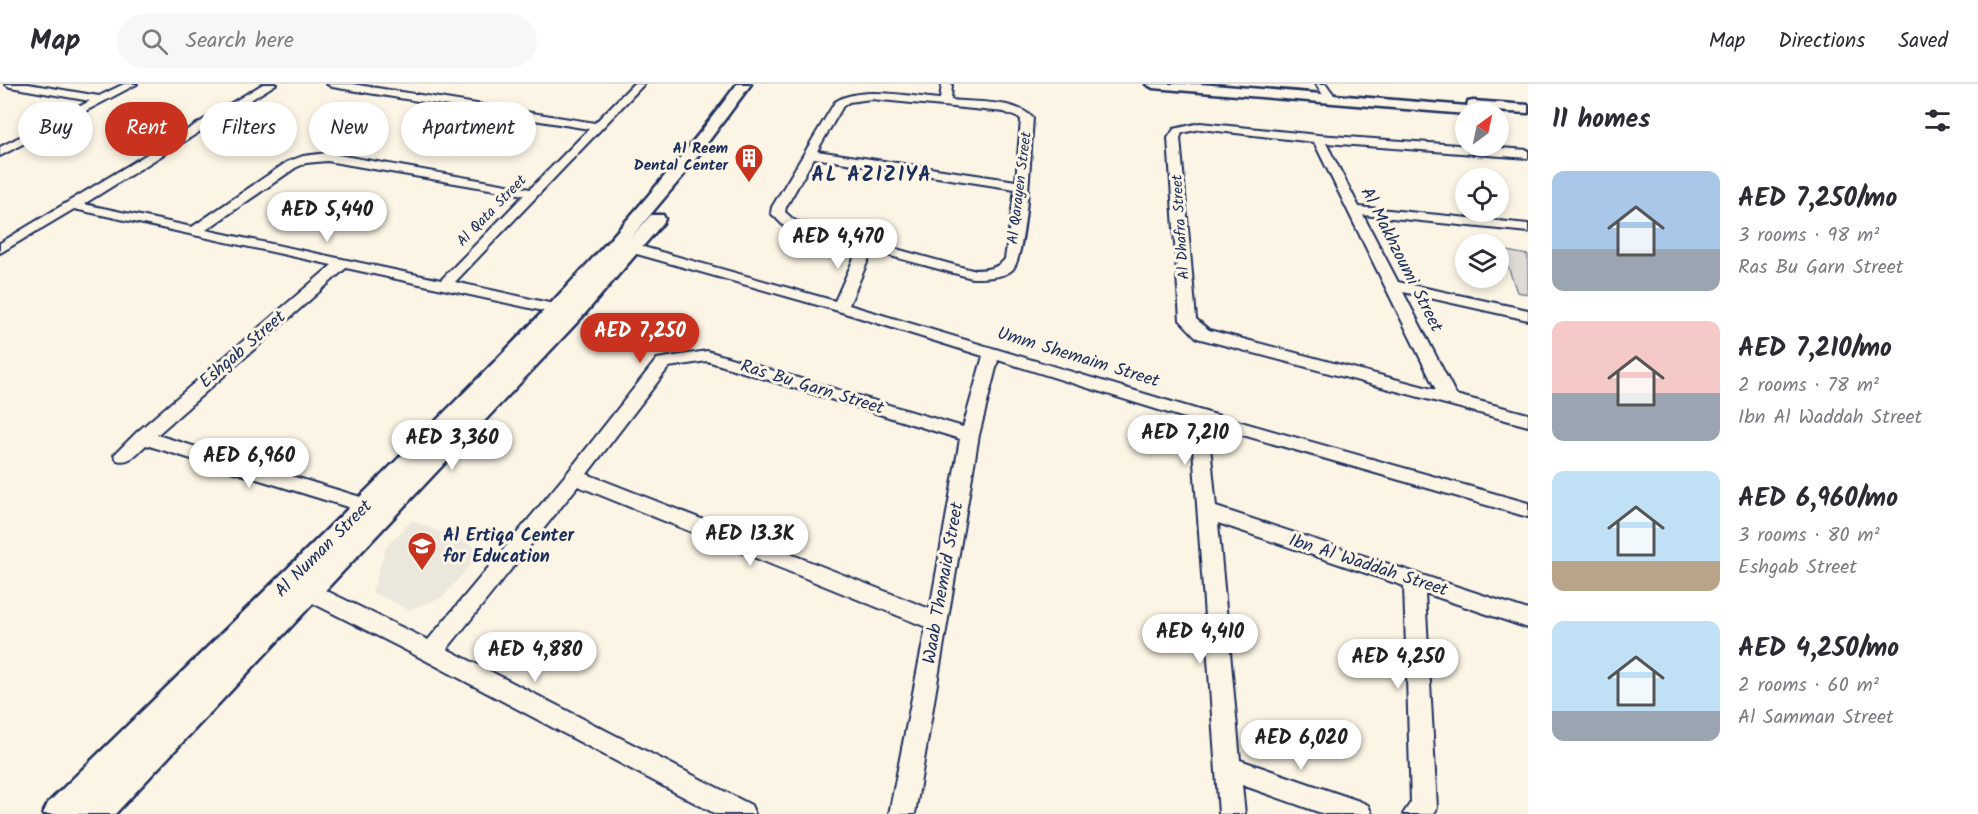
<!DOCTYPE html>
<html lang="en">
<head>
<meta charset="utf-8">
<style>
	body { margin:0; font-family:Kalam,sans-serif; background:#f7f7f7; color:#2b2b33; height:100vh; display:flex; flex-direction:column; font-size:22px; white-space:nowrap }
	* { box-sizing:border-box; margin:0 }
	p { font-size:20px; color:#7c7c81 }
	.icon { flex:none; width:33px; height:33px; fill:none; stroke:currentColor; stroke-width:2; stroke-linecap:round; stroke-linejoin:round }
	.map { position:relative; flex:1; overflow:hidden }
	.panel { display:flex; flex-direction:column; background:#fff; width:450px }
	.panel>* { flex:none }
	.guide { position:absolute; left:18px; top:18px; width:570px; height:54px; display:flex; gap:12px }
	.needle { width:39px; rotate:33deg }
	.controls { position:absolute; left:1455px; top:18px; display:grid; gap:12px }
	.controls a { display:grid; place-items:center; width:54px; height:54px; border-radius:50%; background:#fff; box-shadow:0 3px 9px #0003; font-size:30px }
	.price { position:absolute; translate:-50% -51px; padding:0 14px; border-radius:21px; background:#fff; color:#222; font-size:20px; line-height:39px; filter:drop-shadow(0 2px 3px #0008) }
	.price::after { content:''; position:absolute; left:50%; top:36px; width:18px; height:14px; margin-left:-9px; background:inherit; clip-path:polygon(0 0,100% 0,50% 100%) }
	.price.current { background:#c8321e; color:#fff }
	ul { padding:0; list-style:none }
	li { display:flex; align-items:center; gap:18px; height:150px; padding:0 24px }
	li span { display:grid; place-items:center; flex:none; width:168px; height:120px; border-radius:12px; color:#555 }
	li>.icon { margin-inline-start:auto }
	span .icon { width:72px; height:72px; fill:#fffc; stroke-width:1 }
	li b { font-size:26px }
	h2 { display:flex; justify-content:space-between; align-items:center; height:72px; padding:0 24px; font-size:26px }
	.pill { padding:0 21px; border-radius:27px; background:#fff; box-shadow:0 3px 9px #0003; font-size:21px; line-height:54px }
	.pill.current { background:#c8321e; color:#fff }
	header { display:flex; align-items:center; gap:36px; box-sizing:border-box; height:84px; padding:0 30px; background:#fff; border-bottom:2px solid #e1e1e2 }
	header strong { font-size:28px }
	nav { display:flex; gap:33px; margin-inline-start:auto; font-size:21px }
	.search { width:420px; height:54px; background:#f7f7f7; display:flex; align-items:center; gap:15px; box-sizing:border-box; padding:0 21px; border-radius:33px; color:#7c7c81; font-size:22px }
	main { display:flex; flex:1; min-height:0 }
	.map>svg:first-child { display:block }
	.built { fill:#ece7dc }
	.green { fill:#dfdbd4; stroke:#7d8599; stroke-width:1.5 }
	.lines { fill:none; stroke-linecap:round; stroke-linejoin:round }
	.minor-casing { stroke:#1b2f5e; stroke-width:4 }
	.tertiary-casing { stroke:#1b2f5e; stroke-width:5 }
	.minor { fill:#fcf5e5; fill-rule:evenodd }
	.tertiary { fill:#fcf5e5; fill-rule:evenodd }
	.labels { text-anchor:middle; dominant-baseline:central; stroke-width:6; stroke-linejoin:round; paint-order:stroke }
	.far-poi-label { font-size:15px; font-weight:bold; fill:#1b2f5e; stroke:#fcf5e5; text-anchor:end }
	.far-street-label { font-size:15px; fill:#1b2f5e; stroke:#fcf5e5 }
	.street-label { font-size:18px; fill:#1b2f5e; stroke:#fcf5e5 }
	.poi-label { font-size:18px; font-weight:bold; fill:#1b2f5e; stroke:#fcf5e5; text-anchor:start }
	.far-district-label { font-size:20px; font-weight:bold; letter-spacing:1.5px; fill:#1b2f5e; stroke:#fcf5e5 }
</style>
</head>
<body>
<header>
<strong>Map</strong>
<div class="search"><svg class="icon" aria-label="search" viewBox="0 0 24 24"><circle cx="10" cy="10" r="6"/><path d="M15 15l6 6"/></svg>Search here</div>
<nav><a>Map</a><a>Directions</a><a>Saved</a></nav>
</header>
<main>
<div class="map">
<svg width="1528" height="730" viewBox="0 0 1528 730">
	<rect width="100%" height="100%" fill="#fcf5e5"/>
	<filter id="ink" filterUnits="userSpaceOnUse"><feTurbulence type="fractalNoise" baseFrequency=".0167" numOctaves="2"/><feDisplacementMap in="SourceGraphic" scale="12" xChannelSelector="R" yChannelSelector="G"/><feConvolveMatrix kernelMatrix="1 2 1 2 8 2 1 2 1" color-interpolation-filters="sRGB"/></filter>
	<g filter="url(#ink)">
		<!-- built -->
		<path class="built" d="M 412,436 L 483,466 L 443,513 L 409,526 L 372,508 L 386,463 Z"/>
		<!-- green -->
		<path class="green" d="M 1502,166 L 1528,171 L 1528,210 L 1517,208 Z"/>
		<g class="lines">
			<!-- minor casing -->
			<g class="minor-casing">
				<g id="minor">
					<path d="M 5,0 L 28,0 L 99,12 L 124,0 L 137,0 L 0,72 L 0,63 L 90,17 L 10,3 Z"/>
					<path d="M 263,0 L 276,0 L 84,120 L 192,143 L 287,78 L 303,72 L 327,69 L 530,105 L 589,45 L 332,3 L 327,0 L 352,0 L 595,39 L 633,0 L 644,0 L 455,198 L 576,225 L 579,228 L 576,231 L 571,233 L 346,184 L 157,351 L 367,415 L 384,417 L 387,422 L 384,427 L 367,429 L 146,361 C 137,369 130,380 117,376 L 114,371 L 137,348 L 332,181 L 74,125 L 0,169 L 0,159 ZM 327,77 L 524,111 L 441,196 L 206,146 L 295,84 L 306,79 Z"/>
					<path d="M 942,0 L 952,0 L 951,16 C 975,19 1015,15 1033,34 C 1031,58 1027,173 1012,186 C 1003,194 984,194 972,194 L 872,167 L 849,221 L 1202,327 L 1528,419 L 1528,433 L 1208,341 L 1216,423 L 1528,526 L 1528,544 L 1425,509 L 1437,724 L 1434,730 L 1403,730 L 1411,718 L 1404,502 L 1218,439 L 1240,676 L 1359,717 L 1368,721 L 1372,730 L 1324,730 L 1242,701 L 1245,730 L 1219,730 L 1191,336 L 998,276 L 979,351 L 915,730 L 889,730 L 926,543 L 578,402 L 447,565 L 751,721 L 755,730 L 716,730 L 423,575 L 291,508 L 288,502 L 291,496 L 298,493 L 428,556 L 568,388 L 657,275 L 663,274 L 707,267 L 963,343 L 983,272 L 835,226 L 612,163 L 610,160 L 612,157 L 622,157 L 835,217 L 859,163 L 785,143 L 771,129 L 772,123 L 835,18 C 859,1 911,13 940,15 ZM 871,15 L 1004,28 L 1021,35 L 1016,97 L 817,67 L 843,22 L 849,18 ZM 814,74 L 1015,105 L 1005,175 C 998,185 984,186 972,186 L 795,137 L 785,128 L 786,123 ZM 707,277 L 960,355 L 930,525 L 587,390 L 669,283 Z"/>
					<path d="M 1316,0 L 1326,0 L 1337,15 L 1335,17 L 1327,17 Z"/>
					<path d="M 1200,39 L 1318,51 L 1528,66 L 1528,74 L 1326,59 L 1359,123 L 1528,140 L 1528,148 L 1363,131 L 1398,198 L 1528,226 L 1528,236 L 1403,208 L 1456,311 L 1528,330 L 1528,342 L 1197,254 L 1180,236 L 1168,54 L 1174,45 ZM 1200,45 L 1314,58 L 1436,306 L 1209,246 L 1196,235 L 1180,54 L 1182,49 Z"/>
				</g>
			</g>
			<!-- tertiary casing -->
			<g class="tertiary-casing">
				<g id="tertiary">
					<path d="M 737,0 L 751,0 L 682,93 L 629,156 L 651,131 L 663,131 L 665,135 L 663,139 L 582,233 L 115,730 L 43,730 L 48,719 C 170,600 292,481 412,361 C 527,246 641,131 737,0 Z"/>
					<path d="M 1146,0 L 1201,0 L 1467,22 L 1468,18 L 1473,17 L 1528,21 L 1528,29 L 1493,27 L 1494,28 L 1466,28 L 1466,30 L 1153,4 Z"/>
				</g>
			</g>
			<!-- minor -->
			<use href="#minor" class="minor"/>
			<!-- tertiary -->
			<use href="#tertiary" class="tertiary"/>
		</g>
	</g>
	<!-- icons -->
	<defs>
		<g id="building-pin" transform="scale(1.5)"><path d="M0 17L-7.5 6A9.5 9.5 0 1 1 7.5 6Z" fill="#c8321e" stroke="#fcf5e5"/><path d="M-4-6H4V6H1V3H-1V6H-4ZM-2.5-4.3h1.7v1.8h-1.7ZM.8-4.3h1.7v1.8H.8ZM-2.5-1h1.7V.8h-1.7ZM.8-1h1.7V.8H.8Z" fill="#fff"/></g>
		<g id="school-pin" transform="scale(1.5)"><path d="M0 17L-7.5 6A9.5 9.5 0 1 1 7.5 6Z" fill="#c8321e" stroke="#fcf5e5"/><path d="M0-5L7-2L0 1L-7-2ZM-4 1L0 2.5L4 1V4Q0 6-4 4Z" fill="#fff"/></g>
	</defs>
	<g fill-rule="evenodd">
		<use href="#building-pin" x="749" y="74"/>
		<use href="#school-pin" x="422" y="462"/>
	</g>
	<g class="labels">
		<!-- far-poi labels -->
		<g class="far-poi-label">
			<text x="728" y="65">Al Reem<tspan x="728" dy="17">Dental Center</tspan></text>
		</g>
		<!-- far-street labels -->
		<g class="far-street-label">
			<text transform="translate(1020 104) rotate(-83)">Al Qarayen Street</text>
			<text transform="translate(492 127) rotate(-46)">Al Qata Street</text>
			<text transform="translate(1181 143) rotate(-94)">Al Dhafra Street</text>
		</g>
		<!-- street labels -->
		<g class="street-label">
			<text transform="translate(1401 176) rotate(63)">Al Makhzoumi Street</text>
			<text transform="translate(243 266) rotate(-41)">Eshgab Street</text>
			<text transform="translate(1078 274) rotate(17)">Umm Shemaim Street</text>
			<text transform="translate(812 304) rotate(17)">Ras Bu Garn Street</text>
			<text transform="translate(324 465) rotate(-45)">Al Numan Street</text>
			<text transform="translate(1368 482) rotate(18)">Ibn Al Waddah Street</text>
			<text transform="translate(944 499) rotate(-80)">Waab Themaid Street</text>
		</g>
		<!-- poi labels -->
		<g class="poi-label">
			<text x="443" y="452">Al Ertiqa Center<tspan x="443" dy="21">for Education</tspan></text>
		</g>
		<!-- far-district labels -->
		<g class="far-district-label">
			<text x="872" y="92">AL AZIZIYA</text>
		</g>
	</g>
</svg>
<div class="controls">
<a><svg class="needle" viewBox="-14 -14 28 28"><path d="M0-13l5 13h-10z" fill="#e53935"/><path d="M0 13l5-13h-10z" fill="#7c7c81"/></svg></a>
<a><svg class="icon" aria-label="locate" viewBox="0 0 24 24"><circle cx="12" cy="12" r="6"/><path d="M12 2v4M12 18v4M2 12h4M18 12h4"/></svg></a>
<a><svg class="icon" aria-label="layers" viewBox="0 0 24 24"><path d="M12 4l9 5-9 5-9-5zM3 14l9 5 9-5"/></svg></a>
</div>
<b class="price" style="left:327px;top:159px">AED 5,440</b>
<b class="price" style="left:838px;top:186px">AED 4,470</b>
<b class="price current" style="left:640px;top:280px">AED 7,250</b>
<b class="price" style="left:1185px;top:382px">AED 7,210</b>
<b class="price" style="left:452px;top:387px">AED 3,360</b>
<b class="price" style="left:249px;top:405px">AED 6,960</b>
<b class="price" style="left:750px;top:483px">AED 13.3K</b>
<b class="price" style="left:1200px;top:581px">AED 4,410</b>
<b class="price" style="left:535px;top:599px">AED 4,880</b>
<b class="price" style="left:1398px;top:606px">AED 4,250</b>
<b class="price" style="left:1301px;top:687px">AED 6,020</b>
<div class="guide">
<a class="pill">Buy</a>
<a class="pill current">Rent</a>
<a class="pill">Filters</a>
<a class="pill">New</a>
<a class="pill">Apartment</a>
</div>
</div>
<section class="panel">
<h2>11 homes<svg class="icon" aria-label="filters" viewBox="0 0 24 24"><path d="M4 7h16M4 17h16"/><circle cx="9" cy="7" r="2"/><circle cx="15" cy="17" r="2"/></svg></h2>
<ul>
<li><span style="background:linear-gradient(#a9c7e8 65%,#9aa5b1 0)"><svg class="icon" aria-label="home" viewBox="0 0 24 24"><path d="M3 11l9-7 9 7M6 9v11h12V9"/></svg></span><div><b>AED 7,250/mo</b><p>3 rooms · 98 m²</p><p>Ras Bu Garn Street</p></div></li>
<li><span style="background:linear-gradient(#f6c9c9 60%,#9aa5b1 0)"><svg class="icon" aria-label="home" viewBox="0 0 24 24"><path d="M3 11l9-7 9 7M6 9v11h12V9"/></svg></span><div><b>AED 7,210/mo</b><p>2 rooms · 78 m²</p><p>Ibn Al Waddah Street</p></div></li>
<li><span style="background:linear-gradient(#bfe0f5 75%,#b9a48a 0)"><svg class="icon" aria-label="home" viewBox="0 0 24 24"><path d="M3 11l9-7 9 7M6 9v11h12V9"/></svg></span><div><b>AED 6,960/mo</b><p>3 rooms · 80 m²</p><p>Eshgab Street</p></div></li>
<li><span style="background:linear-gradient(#bfe0f5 75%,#9aa5b1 0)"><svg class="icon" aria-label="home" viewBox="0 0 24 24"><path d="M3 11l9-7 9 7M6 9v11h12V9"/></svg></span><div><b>AED 4,250/mo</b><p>2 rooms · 60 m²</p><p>Al Samman Street</p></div></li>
</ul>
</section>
</main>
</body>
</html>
